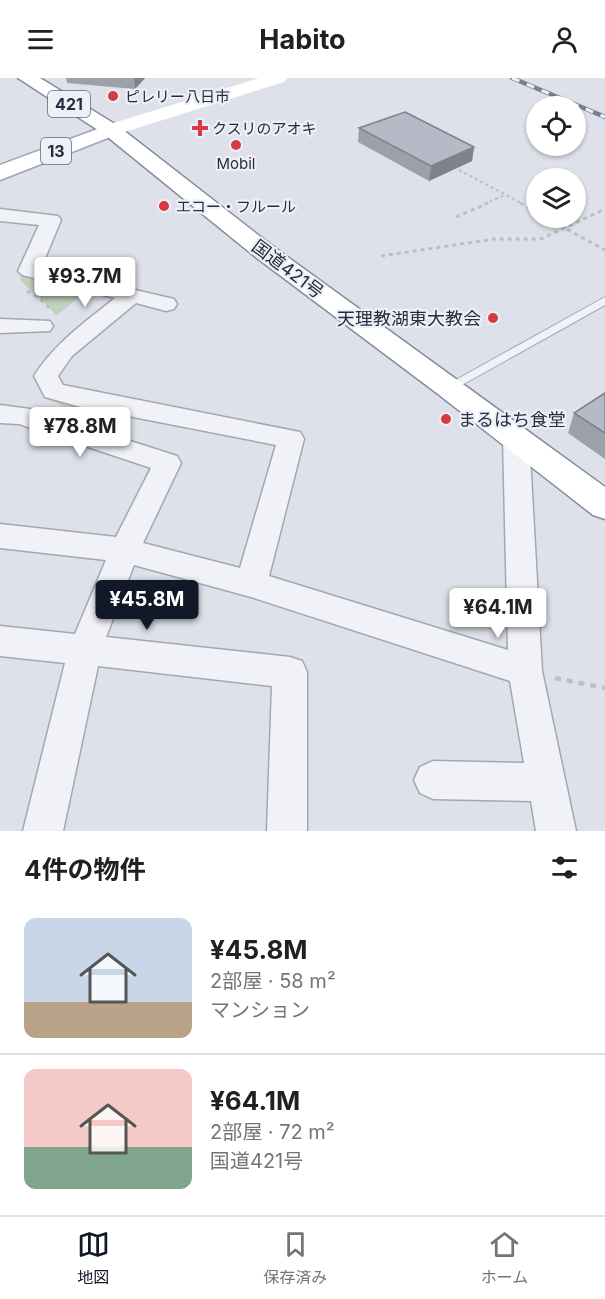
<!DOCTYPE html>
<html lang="ja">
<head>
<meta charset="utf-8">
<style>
	body { margin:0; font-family:Inter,"Noto Sans JP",sans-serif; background:#f2f2f2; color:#202124; height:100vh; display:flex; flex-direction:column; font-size:22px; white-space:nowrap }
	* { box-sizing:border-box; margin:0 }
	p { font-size:20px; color:#757577 }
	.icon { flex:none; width:33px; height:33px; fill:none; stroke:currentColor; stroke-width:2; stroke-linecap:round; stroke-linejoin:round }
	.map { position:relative; height:753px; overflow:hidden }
	.side { display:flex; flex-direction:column; background:#fff; flex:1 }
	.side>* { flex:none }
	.tools { position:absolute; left:526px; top:18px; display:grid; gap:12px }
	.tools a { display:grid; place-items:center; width:60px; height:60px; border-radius:50%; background:#fff; box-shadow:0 2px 4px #0004; font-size:30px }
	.price { position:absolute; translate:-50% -51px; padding:0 14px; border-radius:6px; background:#fff; color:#222; font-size:20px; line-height:39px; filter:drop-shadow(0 2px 3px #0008) }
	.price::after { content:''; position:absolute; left:50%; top:36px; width:18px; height:14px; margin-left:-9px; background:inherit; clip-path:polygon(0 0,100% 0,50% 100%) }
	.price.on { background:#111827; color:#fff }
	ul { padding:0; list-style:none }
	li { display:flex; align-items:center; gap:18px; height:150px; padding:0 24px }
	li+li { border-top:2px solid #e0e0e0 }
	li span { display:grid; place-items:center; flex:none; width:168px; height:120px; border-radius:12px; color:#555 }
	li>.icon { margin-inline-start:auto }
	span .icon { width:72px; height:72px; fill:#fffc; stroke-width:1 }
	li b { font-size:26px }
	h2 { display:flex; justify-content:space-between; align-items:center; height:72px; padding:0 24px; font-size:26px }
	header { display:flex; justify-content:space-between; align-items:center; height:78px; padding:0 24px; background:#fff; font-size:27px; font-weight:700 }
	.menu { display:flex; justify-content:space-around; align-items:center; height:84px; border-top:2px solid #e0e0e0; background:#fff; font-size:16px; color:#757577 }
	.menu a { display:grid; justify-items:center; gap:3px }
	.menu .on { color:#111827 }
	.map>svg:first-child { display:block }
	.green { fill:#c2d3be }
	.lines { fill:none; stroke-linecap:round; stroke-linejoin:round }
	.lane-casing { stroke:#a3a7b3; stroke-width:2 }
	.street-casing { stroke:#a3a7b3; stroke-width:3 }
	.primary-casing { stroke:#9ca4b5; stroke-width:3 }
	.highway-casing { stroke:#848da0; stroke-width:3 }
	.path-far2 { stroke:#bcbfc7; stroke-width:2; stroke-dasharray:3 3; stroke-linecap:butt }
	.path-far1 { stroke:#bcbfc7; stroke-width:3; stroke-dasharray:4 4; stroke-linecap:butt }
	.path { stroke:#bcbfc7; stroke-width:4.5; stroke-dasharray:6 6; stroke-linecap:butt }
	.lane { fill:#f1f2f7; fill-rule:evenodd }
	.street { fill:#f1f2f7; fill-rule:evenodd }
	.secondary { fill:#fff; fill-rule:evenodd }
	.primary { fill:#fff; fill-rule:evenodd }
	.highway { fill:#fff; fill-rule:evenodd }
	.rail-casing { stroke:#767f93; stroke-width:4.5 }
	.rail { stroke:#edf0f6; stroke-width:3; stroke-dasharray:8; stroke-linecap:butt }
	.wall { fill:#9ca0aa }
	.shaded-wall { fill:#7f828b }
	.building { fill:#b5bac6; stroke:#7f828b; stroke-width:1.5 }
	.poi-dot { fill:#d73945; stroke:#edf0f6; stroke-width:2 }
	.labels { text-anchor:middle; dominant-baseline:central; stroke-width:4.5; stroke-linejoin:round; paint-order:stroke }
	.far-poi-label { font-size:15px; fill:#262d40; stroke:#edf0f6; text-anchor:start }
	.shield { fill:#edf0f6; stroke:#626877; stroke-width:1.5 }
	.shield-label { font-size:16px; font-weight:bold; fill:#262d40 }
	.street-label { font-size:18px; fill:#262d40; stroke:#edf0f6 }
	.poi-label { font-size:18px; fill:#262d40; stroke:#edf0f6; text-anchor:end }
</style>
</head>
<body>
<header><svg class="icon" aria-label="menu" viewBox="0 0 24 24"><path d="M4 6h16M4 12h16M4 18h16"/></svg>Habito<svg class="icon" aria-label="person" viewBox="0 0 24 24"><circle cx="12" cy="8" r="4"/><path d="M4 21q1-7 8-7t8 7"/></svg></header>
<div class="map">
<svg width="605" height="753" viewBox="0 0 605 753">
	<rect width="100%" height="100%" fill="#dee1e9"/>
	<!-- green -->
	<g class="green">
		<path d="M 23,197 L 87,213 L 56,238 C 44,220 31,216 20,201 Z"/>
		<path d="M 55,317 L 128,336 L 109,365 L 55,341 L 65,329 L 49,322 Z"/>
	</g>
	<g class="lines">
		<!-- lane casing -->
		<g class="lane-casing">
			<path id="lane" d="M 605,219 L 605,227 L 453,312 L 445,312 L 443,309 Z"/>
		</g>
		<!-- street casing -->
		<g class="street-casing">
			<g id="street">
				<path d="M 0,131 L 58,138 L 61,142 L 41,190 L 174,221 L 177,226 L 174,231 L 166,233 L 136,225 L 72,278 L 58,298 L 63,307 L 300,354 L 304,361 L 269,498 L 508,572 L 503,360 L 507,353 L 516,351 L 525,353 L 529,360 L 542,593 L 576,753 L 536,753 L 531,723 L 433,721 L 420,715 L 414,702 L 420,689 L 433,683 L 524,685 L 510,603 L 251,519 L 134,487 L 106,559 L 290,579 L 302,583 L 307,594 L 307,753 L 267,753 L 272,608 L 98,588 L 63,753 L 23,753 L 65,585 L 0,578 L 0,548 L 75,556 L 106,482 L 0,470 L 0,446 L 116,459 L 151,390 L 19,346 L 0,345 L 0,327 L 30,331 L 177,378 L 181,385 L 143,465 L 240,490 L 276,367 L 77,328 L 45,319 L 34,298 C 55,265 84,245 115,220 L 22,197 L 18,193 L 39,147 L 0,143 Z"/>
				<path d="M 0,241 L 50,243 L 53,248 L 50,253 L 0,255 Z"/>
			</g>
		</g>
		<!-- primary casing -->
		<g class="primary-casing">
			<path id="primary" d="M 111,46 L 118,48 L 121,52 L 118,56 L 0,102 L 0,87 Z"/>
		</g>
		<!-- highway casing -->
		<g class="highway-casing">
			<path id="highway" d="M 18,0 L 40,0 L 118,48 L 271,167 L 605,409 L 605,441 L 593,437 L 438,316 L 253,177 L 104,56 Z"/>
		</g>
		<!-- path-far2 -->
		<g class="path-far2">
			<path d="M 459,92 L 523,126"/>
			<path d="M 484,126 L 505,117"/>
		</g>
		<!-- path-far1 -->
		<g class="path-far1">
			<path d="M 520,125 L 537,134"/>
			<path d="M 456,139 L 488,125"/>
			<path d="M 546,140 L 605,172"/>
			<path d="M 381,178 L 494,161 L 541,161 L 605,131"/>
			<path d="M 27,213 L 38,219 L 52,232"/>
		</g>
		<!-- path -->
		<path class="path" d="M 555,600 L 605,610"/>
		<!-- lane -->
		<use href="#lane" class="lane"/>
		<!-- street -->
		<use href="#street" class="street"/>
		<!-- secondary -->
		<path class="secondary" d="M 259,0 L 287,0 L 284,4 L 118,56 L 104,56 L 101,52 L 104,48 Z"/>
		<!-- primary -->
		<use href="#primary" class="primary"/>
		<!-- highway -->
		<use href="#highway" class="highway"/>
		<!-- rail casing -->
		<g class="rail-casing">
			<path id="rail" d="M 512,0 L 605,39"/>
		</g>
		<!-- rail -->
		<use href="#rail" class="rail"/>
	</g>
	<!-- wall -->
	<g class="wall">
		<path d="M 66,0 L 145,0 L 135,11 L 67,5 Z"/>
		<path d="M 359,50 L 474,69 L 472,83 L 429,103 L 358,64 Z"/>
		<path d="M 605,315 L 605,381 L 568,355 L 574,335 Z"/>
	</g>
	<!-- shaded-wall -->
	<g class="shaded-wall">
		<path d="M 134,0 L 145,0 L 135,11 Z"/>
		<path d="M 474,69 L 472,83 L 429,103 L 431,88 Z"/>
	</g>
	<!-- building -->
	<g class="building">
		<path d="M 405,34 L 474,69 L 431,88 L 359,50 Z"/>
		<path d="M 605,315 L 605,355 L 574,335 Z"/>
	</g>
	<!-- markers -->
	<g class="poi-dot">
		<circle cx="113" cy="18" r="6"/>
		<path d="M197 41h6v6h6v6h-6v6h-6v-6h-6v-6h6z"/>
		<circle cx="236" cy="67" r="6"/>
		<circle cx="164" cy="128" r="6"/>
		<circle cx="493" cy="240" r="6"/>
		<circle cx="446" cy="341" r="6"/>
	</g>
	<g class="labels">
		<!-- far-poi labels -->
		<g class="far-poi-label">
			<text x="125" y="18">ピレリー八日市</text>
			<text x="212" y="50">クスリのアオキ</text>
			<text x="236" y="85" text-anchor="middle">Mobil</text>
			<text x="176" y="128">エコー・フルール</text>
		</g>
		<!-- shield labels -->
		<g class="shield">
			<rect x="48" y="13" width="42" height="26" rx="4.5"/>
			<rect x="41" y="60" width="30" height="26" rx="4.5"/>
		</g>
		<g class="shield-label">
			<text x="69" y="26">421</text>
			<text x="56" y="73">13</text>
		</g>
		<!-- street labels -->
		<g class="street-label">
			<text transform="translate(288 191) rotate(37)">国道421号</text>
		</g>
		<!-- poi labels -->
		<g class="poi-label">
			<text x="481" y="240">天理教湖東大教会</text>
			<text x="458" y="341" text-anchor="start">まるはち食堂</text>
		</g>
	</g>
</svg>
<div class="tools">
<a><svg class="icon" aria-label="locate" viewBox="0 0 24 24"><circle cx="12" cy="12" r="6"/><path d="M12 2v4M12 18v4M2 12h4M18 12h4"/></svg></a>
<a><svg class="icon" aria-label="layers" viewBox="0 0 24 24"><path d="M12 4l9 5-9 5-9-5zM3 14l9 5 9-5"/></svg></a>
</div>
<b class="price" style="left:85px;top:230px">¥93.7M</b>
<b class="price" style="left:80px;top:380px">¥78.8M</b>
<b class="price on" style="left:147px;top:553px">¥45.8M</b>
<b class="price" style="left:498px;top:561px">¥64.1M</b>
</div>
<section class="side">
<h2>4件の物件<svg class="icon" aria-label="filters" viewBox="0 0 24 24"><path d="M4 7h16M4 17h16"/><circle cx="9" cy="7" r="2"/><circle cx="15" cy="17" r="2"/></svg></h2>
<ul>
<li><span style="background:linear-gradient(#c9d6e8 70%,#b9a48a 0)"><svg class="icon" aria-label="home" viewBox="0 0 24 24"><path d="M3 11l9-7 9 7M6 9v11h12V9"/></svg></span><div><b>¥45.8M</b><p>2部屋 · 58 m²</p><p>マンション</p></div></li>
<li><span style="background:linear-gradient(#f6c9c9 65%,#7fa58c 0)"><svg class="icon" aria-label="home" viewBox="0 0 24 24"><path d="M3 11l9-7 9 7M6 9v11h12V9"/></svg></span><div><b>¥64.1M</b><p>2部屋 · 72 m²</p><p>国道421号</p></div></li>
</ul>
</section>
<nav class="menu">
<a class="on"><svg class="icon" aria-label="map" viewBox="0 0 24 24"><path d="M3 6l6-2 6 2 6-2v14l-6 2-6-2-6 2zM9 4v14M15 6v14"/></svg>地図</a>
<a><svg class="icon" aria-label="saved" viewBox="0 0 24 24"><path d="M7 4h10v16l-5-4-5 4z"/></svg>保存済み</a>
<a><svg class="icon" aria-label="home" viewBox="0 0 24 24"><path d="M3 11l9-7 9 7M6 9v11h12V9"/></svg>ホーム</a>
</nav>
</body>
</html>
